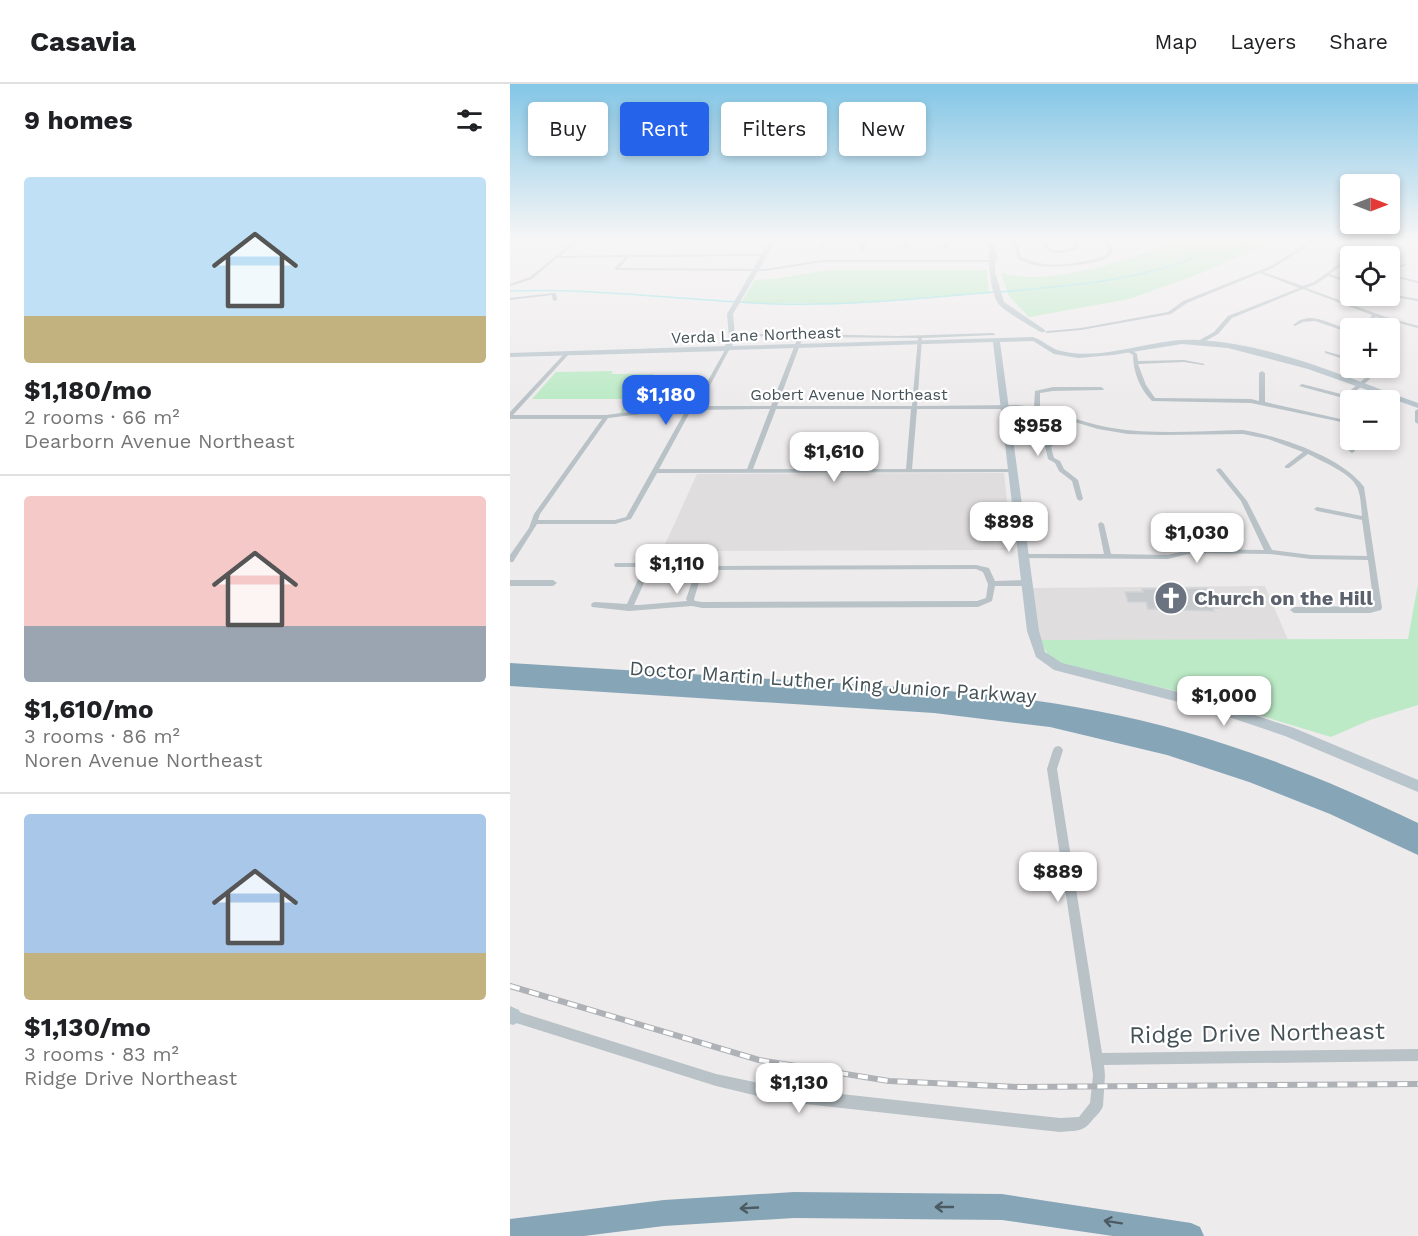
<!DOCTYPE html>
<html lang="en">
<head>
<meta charset="utf-8">
<style>
	body { margin:0; font-family:"Work Sans",sans-serif; background:#f2f2f2; color:#202124; height:100vh; display:flex; flex-direction:column; font-size:22px; white-space:nowrap }
	* { box-sizing:border-box; margin:0 }
	p { font-size:20px; color:#757577 }
	.icon { flex:none; width:33px; height:33px; fill:none; stroke:currentColor; stroke-width:2; stroke-linecap:round; stroke-linejoin:round }
	.map { position:relative; flex:1; overflow:hidden }
	.details { display:flex; flex-direction:column; background:#fff; width:510px }
	.details>* { flex:none }
	.top-card { position:absolute; left:18px; top:18px; width:570px; height:54px; display:flex; gap:12px }
	.needle { width:39px; rotate:90deg }
	.buttons { position:absolute; left:830px; top:90px; display:grid; gap:12px }
	.buttons a { display:grid; place-items:center; width:60px; height:60px; border-radius:6px; background:#fff; box-shadow:0 3px 9px #0003; font-size:30px }
	.price { position:absolute; translate:-50% -51px; padding:0 14px; border-radius:12px; background:#fff; color:#222; font-size:20px; line-height:39px; filter:drop-shadow(0 2px 3px #0008) }
	.price::after { content:''; position:absolute; left:50%; top:36px; width:18px; height:14px; margin-left:-9px; background:inherit; clip-path:polygon(0 0,100% 0,50% 100%) }
	.price.on { background:#2563eb; color:#fff }
	ul { padding:0; list-style:none }
	li { display:grid; align-content:center; gap:12px; height:318px; padding:0 24px }
	li+li { border-top:2px solid #e0e0e0 }
	li span { display:grid; place-items:center; height:186px; border-radius:6px; color:#555 }
	li>.icon { margin-inline-start:auto }
	span .icon { width:108px; height:108px; fill:#fffc; stroke-width:1 }
	li b { font-size:26px }
	h2 { display:flex; justify-content:space-between; align-items:center; height:72px; padding:0 24px; font-size:26px }
	.tag { padding:0 21px; border-radius:6px; background:#fff; box-shadow:0 3px 9px #0003; font-size:21px; line-height:54px }
	.tag.on { background:#2563eb; color:#fff }
	header { display:flex; align-items:center; gap:36px; box-sizing:border-box; height:84px; padding:0 30px; background:#fff; border-bottom:2px solid #e0e0e0 }
	header strong { font-size:28px }
	nav { display:flex; gap:33px; margin-inline-start:auto; font-size:21px }
	main { display:flex; flex:1; min-height:0 }
	.map>svg:first-child { display:block }
	.education { fill:#dfdddd }
	.green { fill:#bceac6 }
	.lines { fill:none; stroke-linecap:round; stroke-linejoin:round }
	.stream { stroke:#8ce0e4; stroke-width:1.5 }
	.building { fill:#c6cacd; stroke:#d0d3d7; stroke-width:1.5 }
	.street { fill:#b8c2c7; fill-rule:evenodd }
	.secondary { fill:#b8c5cc; fill-rule:evenodd }
	.highway { fill:#86a6b8; fill-rule:evenodd }
	.rail-casing { stroke:#aeb2b6; stroke-width:6 }
	.rail { stroke:#fff; stroke-width:4; stroke-dasharray:10; stroke-linecap:butt }
	.oneway { stroke:#4c5a61 }
	.labels { text-anchor:middle; dominant-baseline:central; stroke-width:4.5; stroke-linejoin:round; paint-order:stroke }
	.far-street-label { font-size:16px; fill:#455257; stroke:#fff }
	.worship-label { font-size:20px; font-weight:bold; fill:#5b616d; stroke:#fff; text-anchor:start }
	.street-label { font-size:20px; fill:#455257; stroke:#fff }
	.near-street-label { font-size:24px; fill:#455257; stroke:#fff }
</style>
</head>
<body>
<header>
<strong>Casavia</strong>
<nav><a>Map</a><a>Layers</a><a>Share</a></nav>
</header>
<main>
<section class="details">
<h2>9 homes<svg class="icon" aria-label="filters" viewBox="0 0 24 24"><path d="M4 7h16M4 17h16"/><circle cx="9" cy="7" r="2"/><circle cx="15" cy="17" r="2"/></svg></h2>
<ul>
<li><span style="background:linear-gradient(#bfe0f5 75%,#c2b280 0)"><svg class="icon" aria-label="home" viewBox="0 0 24 24"><path d="M3 11l9-7 9 7M6 9v11h12V9"/></svg></span><div><b>$1,180/mo</b><p>2 rooms · 66 m²</p><p>Dearborn Avenue Northeast</p></div></li>
<li><span style="background:linear-gradient(#f6c9c9 70%,#9aa5b1 0)"><svg class="icon" aria-label="home" viewBox="0 0 24 24"><path d="M3 11l9-7 9 7M6 9v11h12V9"/></svg></span><div><b>$1,610/mo</b><p>3 rooms · 86 m²</p><p>Noren Avenue Northeast</p></div></li>
<li><span style="background:linear-gradient(#a9c7e8 75%,#c2b280 0)"><svg class="icon" aria-label="home" viewBox="0 0 24 24"><path d="M3 11l9-7 9 7M6 9v11h12V9"/></svg></span><div><b>$1,130/mo</b><p>3 rooms · 83 m²</p><p>Ridge Drive Northeast</p></div></li>
</ul>
</section>
<div class="map">
<svg width="908" height="1152" viewBox="0 0 908 1152">
	<rect width="100%" height="100%" fill="#eeebec"/>
	<!-- education -->
	<g class="education">
		<path d="M 494,389 L 502,466 L 152,467 L 187,390 Z"/>
		<path d="M 755,502 L 778,556 L 529,556 L 522,504 Z"/>
	</g>
	<!-- green -->
	<g class="green">
		<path d="M 672,156 L 765,156 L 689,190 L 619,215 L 519,233 L 499,212 L 491,189 C 541,204 625,173 672,156 Z"/>
		<path d="M 318,186 L 477,186 L 479,209 L 346,219 L 231,219 L 245,196 L 265,195 Z"/>
		<path d="M 103,287 L 101,290 L 144,290 C 134,305 122,315 112,331 L 109,331 L 119,315 L 22,315 L 46,288 Z"/>
		<path d="M 908,500 L 908,621 L 860,636 L 821,653 L 680,610 L 554,582 L 539,572 L 529,556 L 898,555 Z"/>
	</g>
	<g class="lines">
		<!-- stream -->
		<g class="stream">
			<path d="M 0,207 C 89,204 178,217 267,220 C 340,222 413,214 485,208"/>
			<path d="M 490,208 C 555,202 620,198 681,175 L 681,170 L 722,168 L 743,156"/>
		</g>
	</g>
	<!-- building -->
	<path class="building" d="M 696,504 L 702,507 L 709,524 L 703,524 L 704,527 L 638,525 L 636,518 L 618,518 L 615,508 L 633,508 L 632,505 Z"/>
	<g class="lines">
		<!-- street -->
		<g class="street">
			<path d="M 65,156 L 69,156 L 50,172 L 117,171 L 119,170 L 121,171 L 254,170 L 256,171 L 254,172 L 119,173 L 109,184 L 255,185 L 312,176 L 485,176 L 487,177 L 485,178 L 312,178 L 255,187 L 106,186 L 104,185 L 115,173 L 47,174 L 22,195 L 0,202 L 0,200 L 20,193 Z"/>
			<path d="M 314,156 L 317,156 L 312,166 L 310,166 Z"/>
			<path d="M 353,156 L 357,156 L 354,166 L 352,167 L 350,166 Z"/>
			<path d="M 394,156 L 398,156 L 396,165 L 394,166 L 392,165 Z"/>
			<path d="M 436,156 L 439,156 L 436,164 L 434,165 L 432,164 Z"/>
			<path d="M 502,156 L 506,156 L 511,173 C 538,186 567,180 595,172 L 599,167 L 595,156 L 597,156 L 603,167 C 602,169 598,173 597,174 C 585,181 544,184 530,182 C 522,181 515,178 508,175 Z"/>
			<path d="M 533,156 L 536,156 L 540,165 L 552,167 L 565,163 L 566,160 L 563,156 L 566,156 L 570,160 L 567,165 L 552,169 L 537,167 Z"/>
			<path d="M 802,156 L 806,156 L 763,184 L 753,188 L 793,202 L 804,198 L 862,156 L 865,156 L 843,172 L 840,172 L 840,175 L 820,190 L 840,197 L 840,199 L 818,192 L 806,200 L 796,204 L 873,232 L 908,242 L 908,244 L 866,233 L 864,234 L 863,244 L 859,244 L 860,234 L 862,231 L 793,205 L 722,234 L 708,250 L 692,259 L 688,259 L 688,257 L 704,248 L 718,232 L 789,204 L 750,189 L 677,219 L 661,230 L 571,246 L 537,249 L 535,248 L 537,247 L 571,244 L 658,228 L 673,217 L 761,182 Z"/>
			<path d="M 894,180 L 897,181 L 879,187 L 879,185 Z"/>
			<path d="M 879,190 L 908,197 L 908,199 L 879,192 Z"/>
			<path d="M 44,209 L 46,210 L 47,216 L 45,217 L 43,216 L 42,211 L 0,216 L 0,214 Z"/>
			<path d="M 879,210 L 908,215 L 908,217 L 878,212 Z"/>
			<path d="M 798,234 C 813,234 826,242 840,246 L 840,249 L 805,237 L 793,238 L 785,242 L 783,241 L 790,236 Z"/>
			<path d="M 292,249 L 294,250 L 387,252 L 483,249 L 485,250 L 485,251 L 412,254 L 407,322 L 507,321 L 524,323 L 525,307 L 543,303 L 591,303 L 594,305 L 593,306 L 543,307 L 530,309 L 530,324 C 553,330 577,340 602,344 C 645,351 689,347 733,346 C 769,352 832,373 854,403 L 872,524 L 871,526 L 860,529 L 784,529 L 780,526 L 784,523 L 864,522 L 858,476 L 801,475 L 759,470 L 682,469 L 658,475 L 511,474 L 510,472 L 514,470 L 594,470 L 588,440 L 591,438 L 594,440 L 601,470 L 658,471 L 678,466 L 668,440 L 671,438 L 674,440 L 685,465 L 754,466 L 731,417 L 706,386 L 709,384 L 711,385 L 737,417 L 762,466 L 801,471 L 857,472 L 852,436 L 807,427 L 804,425 L 807,423 L 852,432 C 851,423 851,411 847,403 C 841,389 811,377 798,370 L 779,384 L 775,384 L 775,382 L 793,368 L 758,355 L 733,350 L 651,351 L 618,350 L 588,345 L 538,330 L 535,334 L 538,346 L 545,352 L 547,358 L 541,363 L 544,374 L 550,377 L 554,385 L 568,396 L 573,415 L 570,417 L 567,415 L 562,397 L 549,387 L 545,379 L 538,375 L 535,362 L 541,357 L 540,354 L 532,347 L 529,334 L 533,328 L 507,325 L 407,325 L 402,385 L 504,385 L 506,386 L 506,388 L 147,389 L 121,435 L 105,440 L 27,440 L 3,478 L 0,478 L 0,471 L 19,444 L 24,430 L 92,335 L 0,335 L 0,328 L 55,269 L 59,270 L 3,331 L 96,331 L 165,322 L 181,322 L 185,320 L 215,266 L 217,265 L 219,266 L 189,322 L 261,322 L 288,253 L 241,252 L 239,251 L 241,250 L 290,250 ZM 293,253 L 408,254 L 402,322 L 267,322 ZM 260,325 L 237,385 L 149,385 L 180,328 L 184,326 ZM 266,325 L 401,325 L 396,385 L 243,385 ZM 165,326 L 176,326 L 116,433 L 105,436 L 28,436 L 30,430 L 98,334 Z"/>
			<path d="M 618,266 L 622,266 L 627,270 L 628,277 L 674,276 L 695,280 L 693,281 L 674,278 L 628,280 L 636,301 L 645,314 L 741,315 L 749,317 L 749,289 L 752,287 L 755,289 L 755,318 L 835,336 L 833,314 L 789,302 L 792,300 L 835,311 L 855,294 L 857,284 L 861,284 L 860,295 L 839,313 L 840,356 L 843,356 L 845,367 L 842,369 L 839,367 L 836,339 L 741,319 L 642,317 C 630,305 623,288 623,271 L 618,268 Z"/>
			<path d="M 815,267 L 840,274 L 840,277 L 815,269 Z"/>
			<path d="M 908,325 L 908,340 L 905,338 L 905,327 Z"/>
			<path d="M 105,479 L 130,479 L 139,488 L 124,521 L 129,521 L 177,517 L 176,515 L 185,489 L 202,482 L 466,481 L 479,484 L 485,497 L 517,496 L 521,499 L 517,502 L 485,502 L 482,517 L 468,523 L 192,524 L 182,522 L 119,527 L 82,523 L 81,521 L 82,519 L 85,518 L 117,520 L 131,489 L 125,483 L 105,483 L 104,481 ZM 466,485 L 473,488 L 478,500 L 476,514 L 467,517 L 192,518 L 185,517 L 184,515 L 191,492 L 203,486 Z"/>
			<path d="M 0,496 L 43,496 L 47,499 L 43,502 L 0,502 Z"/>
			<path d="M 548,662 L 551,663 L 553,666 L 547,685 L 592,969 L 908,965 L 908,977 L 594,981 L 595,991 L 593,1022 C 591,1027 588,1030 584,1034 C 573,1049 568,1046 550,1048 L 268,1017 L 206,1002 L 0,937 L 0,927 L 3,926 L 206,990 L 268,1003 L 550,1034 L 569,1033 L 580,1019 L 583,991 L 537,685 L 543,666 L 545,663 Z"/>
		</g>
		<!-- secondary -->
		<g class="secondary">
			<path d="M 260,156 L 266,156 L 223,230 L 225,253 L 222,262 L 523,253 C 533,256 541,265 551,267 C 597,278 642,253 688,256 C 764,260 837,294 908,319 L 908,324 L 798,285 L 718,264 L 672,260 L 603,271 L 568,274 L 544,270 L 523,257 L 490,258 L 529,547 L 535,568 L 552,579 L 692,614 L 784,644 L 908,696 L 908,708 L 775,652 L 692,624 L 544,586 L 526,573 L 517,547 L 483,258 L 220,266 L 217,268 L 214,267 L 0,273 L 0,269 L 215,262 L 219,253 L 217,230 Z"/>
			<path d="M 477,156 L 482,156 L 488,174 L 485,176 L 485,188 L 494,218 L 535,246 L 535,248 L 531,248 C 522,243 492,226 488,219 C 478,204 480,172 477,156 Z"/>
			<path d="M 0,922 L 9,926 L 12,932 L 9,938 L 3,941 L 0,940 Z"/>
		</g>
		<!-- highway -->
		<g class="highway">
			<path d="M 0,579 C 98,585 196,591 294,597 C 392,603 490,608 587,627 C 698,648 806,690 908,739 L 908,771 L 820,730 L 739,698 L 657,671 L 540,643 L 424,629 L 0,602 Z"/>
			<path d="M 284,1108 L 492,1110 L 681,1139 L 690,1143 L 694,1152 L 603,1152 L 492,1136 L 284,1134 L 154,1142 L 74,1152 L 0,1152 L 0,1135 L 154,1116 Z"/>
		</g>
		<!-- rail casing -->
		<g class="rail-casing">
			<path id="rail" d="M 0,902 L 249,976 L 379,997 L 510,1003 L 908,1000"/>
		</g>
		<!-- rail -->
		<use href="#rail" class="rail"/>
	</g>
	<!-- one-way arrows -->
	<defs><path id="oneway-shaft" d="M-6 0H5M1.5-3L5.5 0L1.5 3" fill="none" stroke-width="1.6" stroke-linecap="round" stroke-linejoin="round" transform="scale(1.5)"/></defs>
	<g class="oneway">
		<use href="#oneway-shaft" transform="translate(434 1123) rotate(-180)"/>
		<use href="#oneway-shaft" transform="translate(239 1124) rotate(177)"/>
		<use href="#oneway-shaft" transform="translate(603 1138) rotate(-171)"/>
	</g>
	<!-- sky -->
	<linearGradient id="sky" x2="0" y2="1"><stop stop-color="#83c6e6"/><stop offset="0.49" stop-color="#f7f6f6"/><stop offset="1" stop-color="#f7f6f6" stop-opacity="0"/></linearGradient>
	<rect width="908" height="317" fill="url(#sky)"/>
	<!-- icons -->
	<defs>
		<g id="church-disc" transform="scale(1.725)"><circle r="9.5" fill="#6b7280" stroke="#fff"/><path d="M-1.2-6h2.4v3.5h3.3v2.4h-3.3V6h-2.4V-.1h-3.3v-2.4h3.3Z" fill="#fff"/></g>
	</defs>
	<g fill-rule="evenodd">
		<use href="#church-disc" x="661" y="514"/>
	</g>
	<g class="labels">
		<!-- far-street labels -->
		<g class="far-street-label">
			<text transform="translate(246 251) rotate(-2)">Verda Lane Northeast</text>
			<text x="339" y="310">Gobert Avenue Northeast</text>
		</g>
		<!-- worship labels -->
		<g class="worship-label">
			<text x="684" y="514">Church on the Hill</text>
		</g>
		<!-- street labels -->
		<g class="street-label">
			<text transform="translate(323 598) rotate(4)">Doctor Martin Luther King Junior Parkway</text>
		</g>
		<!-- near-street labels -->
		<g class="near-street-label">
			<text transform="translate(747 949) rotate(-1)">Ridge Drive Northeast</text>
		</g>
	</g>
</svg>
<div class="buttons">
<a><svg class="needle" viewBox="-14 -14 28 28"><path d="M0-13l5 13h-10z" fill="#e53935"/><path d="M0 13l5-13h-10z" fill="#757577"/></svg></a>
<a><svg class="icon" aria-label="locate" viewBox="0 0 24 24"><circle cx="12" cy="12" r="6"/><path d="M12 2v4M12 18v4M2 12h4M18 12h4"/></svg></a>
<a>+</a>
<a>−</a>
</div>
<b class="price on" style="left:156px;top:342px">$1,180</b>
<b class="price" style="left:528px;top:373px">$958</b>
<b class="price" style="left:324px;top:399px">$1,610</b>
<b class="price" style="left:499px;top:469px">$898</b>
<b class="price" style="left:687px;top:480px">$1,030</b>
<b class="price" style="left:167px;top:511px">$1,110</b>
<b class="price" style="left:714px;top:643px">$1,000</b>
<b class="price" style="left:548px;top:819px">$889</b>
<b class="price" style="left:289px;top:1030px">$1,130</b>
<div class="top-card">
<a class="tag">Buy</a>
<a class="tag on">Rent</a>
<a class="tag">Filters</a>
<a class="tag">New</a>
</div>
</div>
</main>
</body>
</html>
